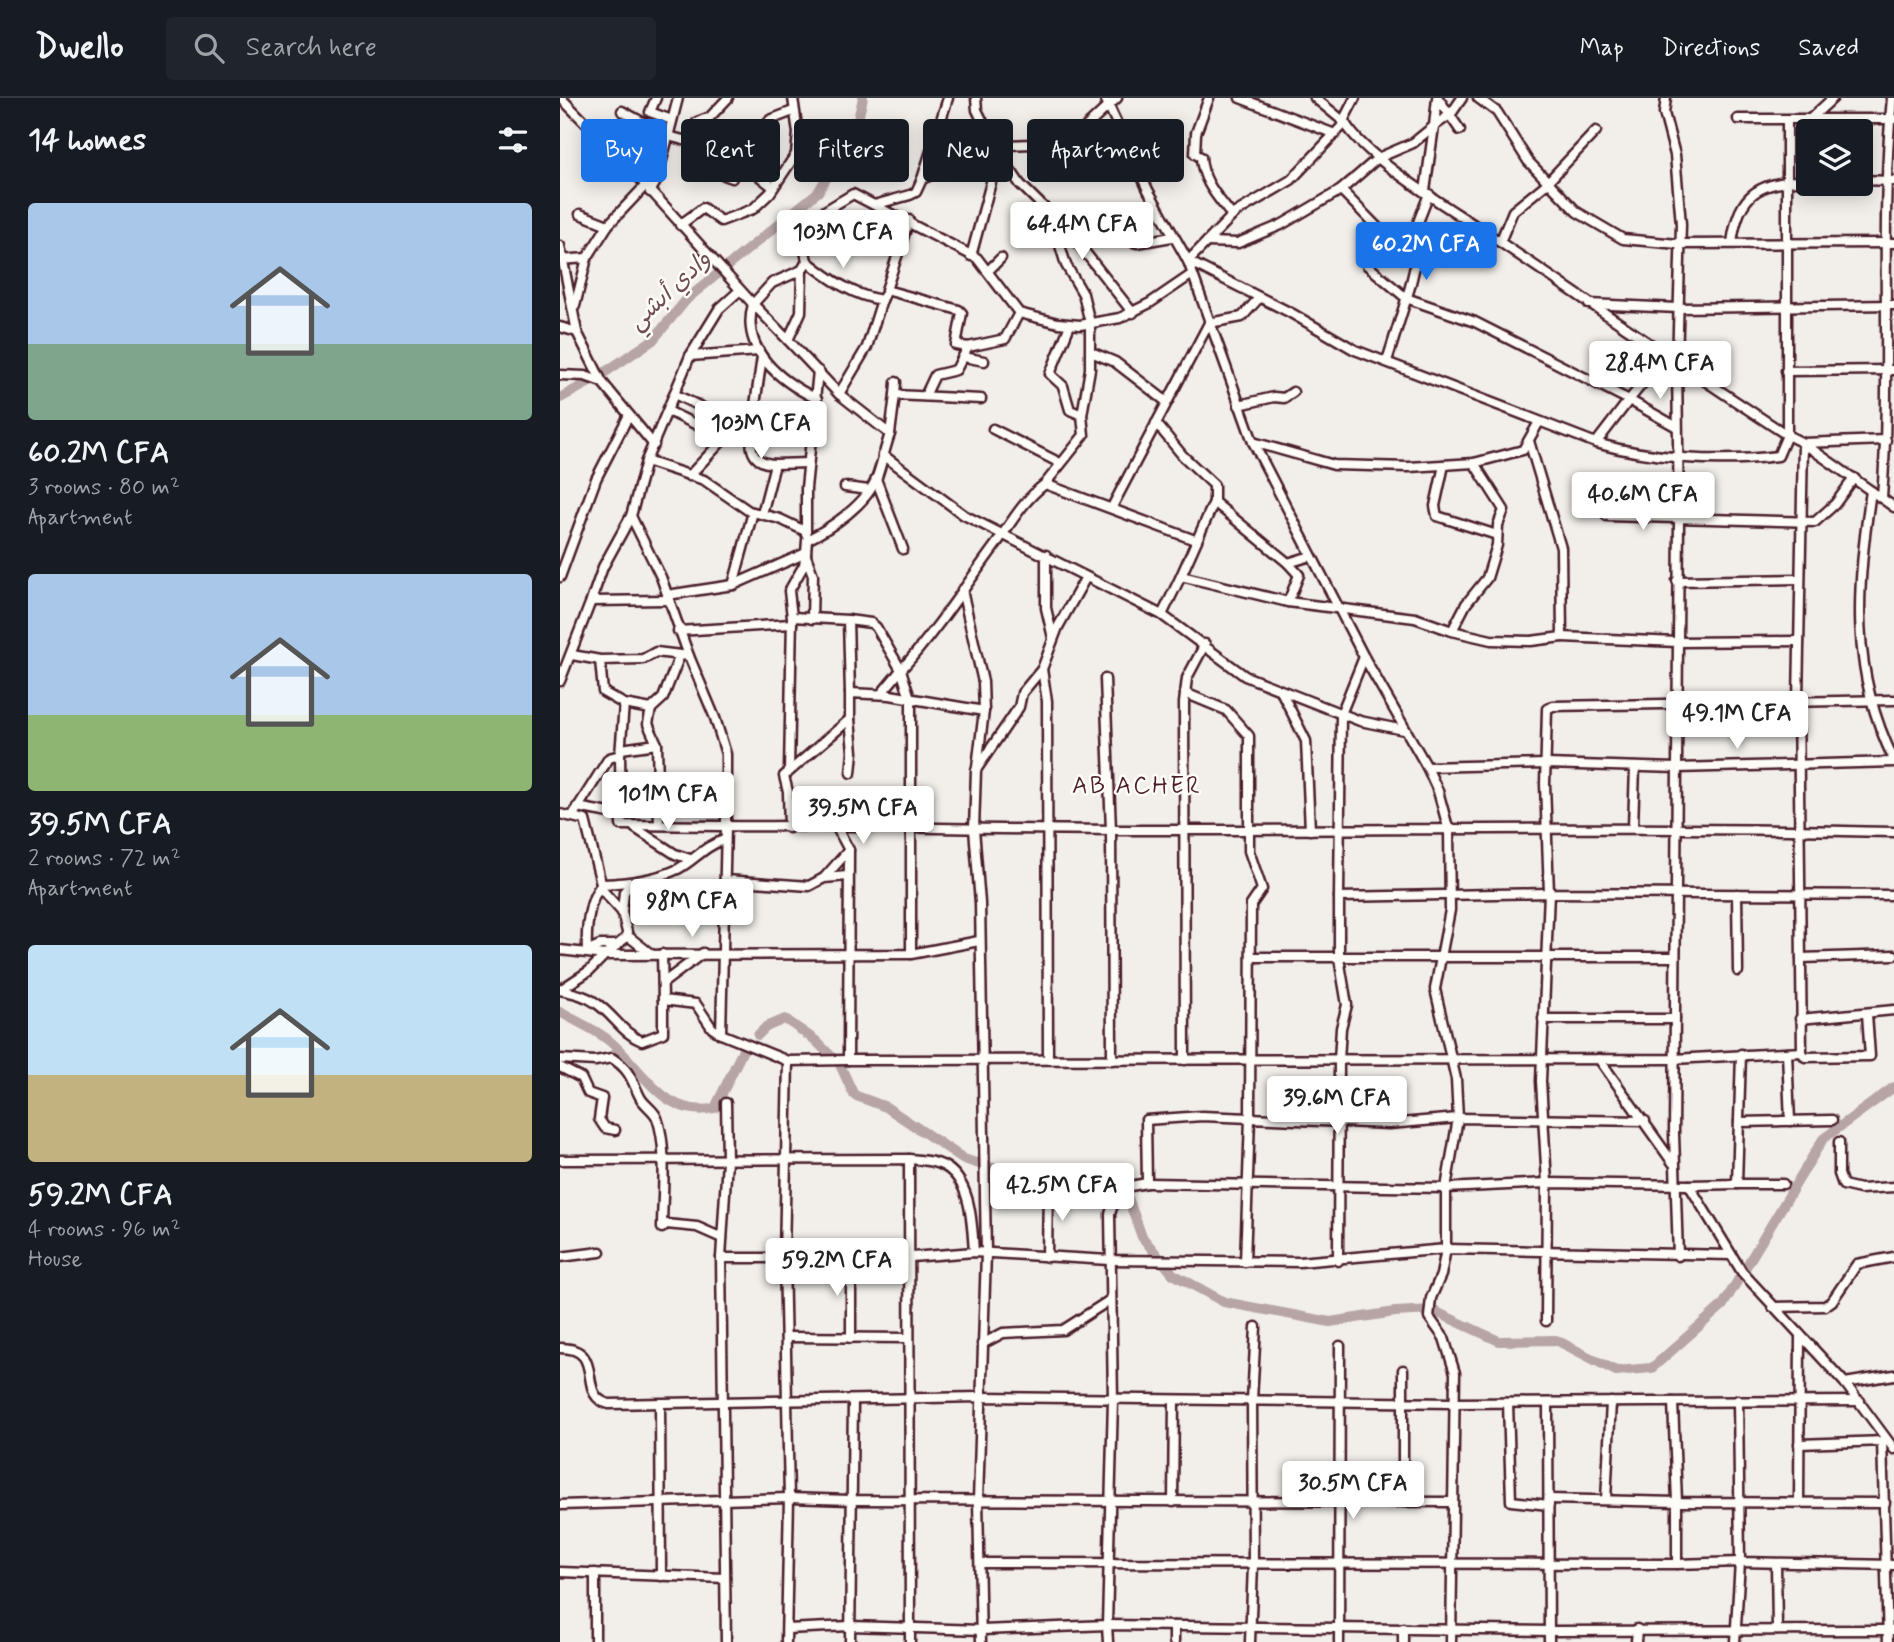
<!DOCTYPE html>
<html lang="en">
<head>
<meta charset="utf-8">
<style>
	body { margin:0; font-family:Mynerve,"Playpen Sans Arabic",sans-serif; background:#20242c; color:#f1f3f6; height:100vh; display:flex; flex-direction:column; font-size:26px; white-space:nowrap }
	* { box-sizing:border-box; margin:0 }
	p { font-size:23px; color:#9ea1a6 }
	.icon { flex:none; width:38px; height:38px; fill:none; stroke:currentColor; stroke-width:2; stroke-linecap:round; stroke-linejoin:round }
	.map { position:relative; flex:1; overflow:hidden }
	.side { display:flex; flex-direction:column; background:#171b24; width:560px }
	.side>* { flex:none }
	.guide { position:absolute; left:21px; top:21px; width:665px; height:63px; display:flex; gap:14px }
	.controls { position:absolute; left:1236px; top:21px; display:grid; gap:14px }
	.controls a { display:grid; place-items:center; width:77px; height:77px; border-radius:7px; background:#171b24; box-shadow:0 4px 18px #0003; font-size:35px }
	.price { position:absolute; translate:-50% -60px; padding:0 16px; border-radius:7px; background:#fff; color:#222; font-size:23px; line-height:46px; filter:drop-shadow(0 2px 4px #0008) }
	.price::after { content:''; position:absolute; left:50%; top:42px; width:21px; height:16px; margin-left:-10px; background:inherit; clip-path:polygon(0 0,100% 0,50% 100%) }
	.price.selected { background:#1a73e8; color:#fff }
	ul { padding:0; list-style:none }
	li { display:grid; align-content:center; gap:14px; height:371px; padding:0 28px }
	li span { display:grid; place-items:center; height:217px; border-radius:7px; color:#555 }
	li>.icon { margin-inline-start:auto }
	span .icon { width:126px; height:126px; fill:#fffc; stroke-width:1 }
	li b { font-size:30px }
	h2 { display:flex; justify-content:space-between; align-items:center; height:84px; padding:0 28px; font-size:30px }
	.tag { padding:0 24px; border-radius:7px; background:#171b24; box-shadow:0 4px 18px #0003; font-size:24px; line-height:63px }
	.tag.selected { background:#1a73e8; color:#fff }
	header { display:flex; align-items:center; gap:42px; box-sizing:border-box; height:98px; padding:0 35px; background:#171b24; border-bottom:2px solid #363941 }
	header strong { font-size:33px }
	nav { display:flex; gap:38px; margin-inline-start:auto; font-size:24px }
	.search { width:490px; height:63px; background:#20242c; display:flex; align-items:center; gap:18px; box-sizing:border-box; padding:0 24px; border-radius:7px; color:#9ea1a6; font-size:26px }
	main { display:flex; flex:1; min-height:0 }
	.map>svg:first-child { display:block }
	.lines { fill:none; stroke-linecap:round; stroke-linejoin:round }
	.river { stroke:#b7a5a6; stroke-width:10 }
	.minor-casing { stroke:#4a1f2b; stroke-width:13 }
	.minor { stroke:#fdfcf7; stroke-width:8 }
	.labels { text-anchor:middle; dominant-baseline:central; stroke-width:5; stroke-linejoin:round; paint-order:stroke }
	.water-label { font-size:24px; font-style:italic; fill:#704e56; stroke:#fdfcf7 }
	.neighbourhood-label { font-size:24px; letter-spacing:2px; fill:#4a1f2b; stroke:#fdfcf7 }
</style>
</head>
<body>
<header>
<strong>Dwello</strong>
<div class="search"><svg class="icon" aria-label="search" viewBox="0 0 24 24"><circle cx="10" cy="10" r="6"/><path d="M15 15l6 6"/></svg>Search here</div>
<nav><a>Map</a><a>Directions</a><a>Saved</a></nav>
</header>
<main>
<section class="side">
<h2>14 homes<svg class="icon" aria-label="filters" viewBox="0 0 24 24"><path d="M4 7h16M4 17h16"/><circle cx="9" cy="7" r="2"/><circle cx="15" cy="17" r="2"/></svg></h2>
<ul>
<li><span style="background:linear-gradient(#a9c7e8 65%,#7fa58c 0)"><svg class="icon" aria-label="home" viewBox="0 0 24 24"><path d="M3 11l9-7 9 7M6 9v11h12V9"/></svg></span><div><b>60.2M CFA</b><p>3 rooms · 80 m²</p><p>Apartment</p></div></li>
<li><span style="background:linear-gradient(#a9c7e8 65%,#8fb573 0)"><svg class="icon" aria-label="home" viewBox="0 0 24 24"><path d="M3 11l9-7 9 7M6 9v11h12V9"/></svg></span><div><b>39.5M CFA</b><p>2 rooms · 72 m²</p><p>Apartment</p></div></li>
<li><span style="background:linear-gradient(#bfe0f5 60%,#c2b280 0)"><svg class="icon" aria-label="home" viewBox="0 0 24 24"><path d="M3 11l9-7 9 7M6 9v11h12V9"/></svg></span><div><b>59.2M CFA</b><p>4 rooms · 96 m²</p><p>House</p></div></li>
</ul>
</section>
<div class="map">
<svg width="1334" height="1544" viewBox="0 0 1334 1544">
	<rect width="100%" height="100%" fill="#f2efeb"/>
	<filter id="ink" filterUnits="userSpaceOnUse"><feTurbulence type="fractalNoise" baseFrequency=".0143" numOctaves="2"/><feDisplacementMap in="SourceGraphic" scale="14" xChannelSelector="R" yChannelSelector="G"/><feConvolveMatrix kernelMatrix="1 2 1 2 8 2 1 2 1" color-interpolation-filters="sRGB"/></filter>
	<g filter="url(#ink)">
		<g class="lines">
			<!-- river -->
			<g class="river">
				<path d="M 0,300 L 35,281 L 93,242 L 127,201 L 258,94 L 295,34 L 303,0"/>
				<path d="M 0,914 C 15,923 33,930 47,941 C 82,968 103,1022 155,1010 L 185,948"/>
				<path d="M 198,937 L 206,929 L 225,921 L 255,942 L 272,959"/>
				<path d="M 280,967 L 294,997 L 326,1009 L 404,1061 L 419,1066"/>
				<path d="M 428,1069 L 534,1085 L 568,1100 L 582,1139 L 613,1176 L 664,1204 L 770,1224 L 835,1214 L 872,1212 L 939,1243 L 996,1242 L 1056,1273 L 1092,1270 L 1163,1207 L 1263,1041 L 1334,989"/>
			</g>
			<!-- minor casing -->
			<g class="minor-casing">
				<g id="minor">
					<path d="M 1,0 L 74,74 L 193,206 L 212,185 L 242,172 L 247,163 L 244,148 L 248,123 L 293,96 L 314,107 L 350,97 L 356,94 L 362,81 L 382,72 L 423,63 L 447,47 L 495,45 L 514,40 L 557,0"/>
					<path d="M 96,0 L 90,14 L 112,22"/>
					<path d="M 416,0 L 417,12 L 437,52 L 460,86 L 509,134 L 555,138 L 577,145 L 612,139"/>
					<path d="M 545,0 L 588,92 L 628,163 L 693,344 L 804,559 L 867,669 L 878,693 L 889,733 L 890,812 L 875,891 L 896,981 L 898,1020 L 886,1090 L 886,1151 L 881,1177 L 871,1200 L 869,1219 L 884,1240 L 895,1275 L 891,1544"/>
					<path d="M 649,0 L 636,35 L 635,56 L 641,59 C 642,83 658,99 672,118"/>
					<path d="M 680,0 L 775,36"/>
					<path d="M 755,0 L 783,23"/>
					<path d="M 878,0 L 900,32"/>
					<path d="M 918,0 L 937,14 L 968,63 L 1017,114 L 1063,141 L 1118,146 L 1334,145"/>
					<path d="M 1106,0 L 1104,15 L 1115,57 L 1121,126 L 1117,266 L 1119,421 L 1114,1036 L 1118,1158"/>
					<path d="M 62,13 L 108,38 L 131,44 L 164,77 L 172,80"/>
					<path d="M 1178,21 L 1334,21"/>
					<path d="M 1249,22 L 1273,0"/>
					<path d="M 785,25 C 808,63 893,112 931,138 C 1030,205 1127,272 1227,337 L 1243,345 L 1334,409"/>
					<path d="M 131,44 L 137,24 L 150,19 L 168,0"/>
					<path d="M 362,81 L 388,0"/>
					<path d="M 1300,82 L 1334,83"/>
					<path d="M 213,89 L 190,71 L 181,54 L 188,40 L 200,35 L 210,22 L 233,13"/>
					<path d="M 781,92 L 821,133"/>
					<path d="M 865,93 L 874,28 L 891,16 L 902,0"/>
					<path d="M 90,94 L 97,82 L 118,0"/>
					<path d="M 314,107 L 417,160 L 459,215 L 498,225 L 520,227 L 560,220 L 590,205 L 631,177"/>
					<path d="M 20,116 L 48,127"/>
					<path d="M 349,122 L 326,192 L 399,212 L 402,215 L 396,247 L 408,249 L 445,241 L 459,215"/>
					<path d="M 120,127 L 143,110 L 161,123 L 193,111 L 210,95 L 236,56 L 238,35 L 233,0"/>
					<path d="M 509,134 L 573,215"/>
					<path d="M 647,144 L 678,145 L 721,127 L 781,92 L 818,60 L 853,45 L 874,28 L 877,0"/>
					<path d="M 940,144 L 953,113 L 985,87 L 1036,33"/>
					<path d="M 1172,145 C 1179,92 1200,85 1248,82"/>
					<path d="M 0,148 L 17,234 L 0,229"/>
					<path d="M 411,158 L 433,77 L 430,59"/>
					<path d="M 0,162 L 27,160 L 48,127 L 85,88"/>
					<path d="M 247,163 C 269,181 294,198 322,202 L 324,198"/>
					<path d="M 628,163 L 731,215 L 795,252 L 1036,345 C 1090,361 1162,365 1218,358 L 1227,337 L 1227,22"/>
					<path d="M 628,163 L 675,115 L 731,82 L 785,25 L 783,23 L 795,0"/>
					<path d="M 807,167 L 846,200 L 915,224 L 1069,302 L 1036,345"/>
					<path d="M 429,172 L 441,160"/>
					<path d="M 193,206 C 180,252 220,283 257,301"/>
					<path d="M 193,206 L 228,242 L 241,214 L 242,172"/>
					<path d="M 1029,206 L 1118,210 L 1334,207"/>
					<path d="M 15,208 L 27,160"/>
					<path d="M 510,227 L 490,276 L 503,288 L 510,312 L 522,317"/>
					<path d="M 17,234 L 42,284 L 94,347"/>
					<path d="M 228,242 L 279,296 L 307,249 L 322,202"/>
					<path d="M 531,254 L 555,264 L 607,304"/>
					<path d="M 130,258 L 199,253"/>
					<path d="M 1105,258 L 1069,302 L 1117,329"/>
					<path d="M 202,259 L 194,314 L 197,322 C 188,343 187,365 215,366"/>
					<path d="M 404,259 L 424,263"/>
					<path d="M 827,263 L 850,189 L 855,168 L 855,132 L 869,96"/>
					<path d="M 1226,273 L 1334,272"/>
					<path d="M 0,277 L 25,278 L 42,284"/>
					<path d="M 114,296 L 152,314"/>
					<path d="M 279,296 L 330,336 L 335,297 L 421,301"/>
					<path d="M 335,297 L 336,284"/>
					<path d="M 365,298 L 375,277 L 396,272 L 408,249"/>
					<path d="M 679,307 L 714,299 L 724,300 L 733,294"/>
					<path d="M 108,313 L 149,333 L 161,344 L 129,378"/>
					<path d="M 596,325 L 623,358 L 654,387 L 654,404 L 728,465 L 751,458"/>
					<path d="M 433,331 L 500,365"/>
					<path d="M 693,344 L 774,367 L 849,369 L 914,365 L 963,352 L 979,324"/>
					<path d="M 323,357 L 404,417 L 602,517 L 685,578 L 800,623 L 844,632"/>
					<path d="M 86,363 L 144,382 L 189,413 L 220,421 L 245,433"/>
					<path d="M 884,367 L 875,408 L 877,418 L 937,437"/>
					<path d="M 316,381 L 343,451"/>
					<path d="M 485,386 L 524,337 L 522,317 L 530,271 L 530,225 L 523,196 L 506,167 L 495,131 L 485,112"/>
					<path d="M 285,389 L 309,392"/>
					<path d="M 1311,393 C 1297,489 1289,571 1334,662"/>
					<path d="M 1322,400 C 1332,267 1319,133 1332,0"/>
					<path d="M 552,409 L 649,225 L 682,219 L 699,200"/>
					<path d="M 202,416 L 215,366 L 248,365"/>
					<path d="M 71,418 L 101,479 L 129,558"/>
					<path d="M 1047,418 L 1255,424 L 1275,406 L 1294,380"/>
					<path d="M 246,436 L 246,390 L 258,273"/>
					<path d="M 486,457 L 486,510 L 493,540"/>
					<path d="M 246,458 L 253,477 L 252,521"/>
					<path d="M 728,465 L 739,477 L 728,504"/>
					<path d="M 621,478 L 654,404"/>
					<path d="M 0,479 L 36,381 L 69,317"/>
					<path d="M 1117,483 L 1239,481"/>
					<path d="M 173,487 L 193,414"/>
					<path d="M 402,492 L 423,584 L 424,613 L 417,669"/>
					<path d="M 107,497 L 173,487 L 246,455 L 247,442 C 271,430 307,406 317,379 C 322,365 325,350 330,336"/>
					<path d="M 108,502 L 31,503 L 43,469 L 71,418 L 86,363 L 130,258 L 159,211 L 179,193"/>
					<path d="M 602,517 L 621,478 L 728,504 L 855,520 L 892,533 L 931,542 L 971,543 L 1002,539 L 1001,450 L 969,343"/>
					<path d="M 232,519 L 288,522 L 290,595"/>
					<path d="M 288,522 L 311,525 L 316,529 L 341,572 L 321,596"/>
					<path d="M 118,533 L 232,526"/>
					<path d="M 892,533 L 906,506 L 927,480 L 937,447 L 938,427 L 944,412 L 914,365"/>
					<path d="M 1002,539 L 1117,544 L 1239,543"/>
					<path d="M 12,557 L 40,562 L 83,561 L 96,554 L 129,558 L 155,620 L 166,656 L 166,728 L 61,727 L 60,657 L 64,606 L 43,594 L 40,562"/>
					<path d="M 482,571 L 487,603 L 488,961"/>
					<path d="M 545,581 L 551,732 L 552,962"/>
					<path d="M 0,583 L 31,503"/>
					<path d="M 722,595 L 746,643 L 750,732"/>
					<path d="M 1334,602 L 993,608 L 987,611 L 985,686 L 989,795 L 1334,797"/>
					<path d="M 64,606 L 91,611"/>
					<path d="M 290,621 L 293,654 L 291,675"/>
					<path d="M 61,651 L 97,646"/>
					<path d="M 867,669 L 986,666 L 1117,670 L 1334,664"/>
					<path d="M 229,672 L 232,519 L 229,493 L 244,467 L 246,455"/>
					<path d="M 17,709 L 60,717"/>
					<path d="M 0,716 L 25,722 L 43,793 L 62,814 L 68,838 L 91,856"/>
					<path d="M 13,717 L 49,660 L 60,657"/>
					<path d="M 99,726 L 97,646 L 88,626 L 91,611 L 103,600 L 120,557"/>
					<path d="M 276,728 L 289,752 L 288,962 L 1114,961 L 1242,954 L 1238,602 L 1243,345 L 1326,342"/>
					<path d="M 1073,729 L 1075,669"/>
					<path d="M 75,730 L 115,756 L 130,761"/>
					<path d="M 229,730 L 228,694 L 224,678 L 290,621 L 290,595 L 330,597 L 424,613"/>
					<path d="M 264,780 L 289,752"/>
					<path d="M 165,782 L 249,788 L 264,780 L 288,778"/>
					<path d="M 1177,796 L 1178,873"/>
					<path d="M 779,799 L 781,616 L 804,559"/>
					<path d="M 62,814 L 64,794 L 73,784"/>
					<path d="M 57,847 L 40,847 L 27,853 C 26,833 28,801 42,786 C 67,785 95,782 118,771 C 135,762 144,748 164,742"/>
					<path d="M 0,852 L 45,857 L 68,838"/>
					<path d="M 102,856 L 103,902 L 136,906 L 152,930 L 161,936 L 228,963 L 224,1159 L 229,1400 L 226,1544"/>
					<path d="M 351,856 L 351,603 L 341,572 C 377,532 405,488 437,445 C 452,423 464,402 485,386 L 635,442"/>
					<path d="M 691,859 L 1114,859"/>
					<path d="M 1241,860 L 1334,857"/>
					<path d="M 103,885 L 143,855"/>
					<path d="M 0,892 L 29,873 L 45,857 L 351,856 L 419,843"/>
					<path d="M 0,892 C 13,895 25,897 36,905 C 54,917 62,935 82,943 L 103,935 L 103,902"/>
					<path d="M 983,921 L 1115,921"/>
					<path d="M 1240,921 L 1334,912"/>
					<path d="M 161,936 L 166,728 C 209,729 252,727 295,728 C 641,738 988,725 1334,734"/>
					<path d="M 1242,954 L 1245,959 L 1310,958 L 1307,916"/>
					<path d="M 1227,955 L 1230,1023"/>
					<path d="M 0,961 L 35,963 L 52,960 C 70,972 71,981 80,999 C 84,1007 94,1012 97,1020 C 108,1050 102,1098 102,1130 L 106,1126 L 137,1129 L 162,1140"/>
					<path d="M 1039,961 L 1113,1065"/>
					<path d="M 625,962 L 624,605 L 627,580 L 645,546"/>
					<path d="M 228,963 L 288,962"/>
					<path d="M 0,969 L 21,980 L 28,995 L 42,1000 L 39,1021 L 45,1030 L 55,1032"/>
					<path d="M 1179,1024 L 1272,1022"/>
					<path d="M 1279,1044 L 1279,1076 L 1283,1087 L 1300,1091 L 1334,1089"/>
					<path d="M 349,1061 L 350,1544"/>
					<path d="M 0,1062 L 349,1061 C 360,1062 372,1062 382,1067 C 412,1081 412,1127 414,1154"/>
					<path d="M 587,1085 L 886,1090 L 987,1085 L 1129,1087 L 1182,1174 L 1285,1285 L 1334,1351"/>
					<path d="M 1177,1086 L 1223,1086"/>
					<path d="M 1129,1087 L 1177,1086 L 1181,956"/>
					<path d="M 0,1159 L 40,1154"/>
					<path d="M 291,1159 L 291,1240"/>
					<path d="M 487,1159 L 488,1089"/>
					<path d="M 161,1160 L 167,1062 L 166,1005"/>
					<path d="M 778,1163 L 779,962 L 781,930 L 787,907 L 779,860 L 779,799 L 989,795 L 981,983 L 987,1085 L 986,1223"/>
					<path d="M 685,1164 L 690,1020 L 829,1026 L 898,1020 L 1085,1023"/>
					<path d="M 1213,1209 L 1265,1208 L 1272,1203 L 1297,1166 L 1334,1159"/>
					<path d="M 226,1239 L 347,1240"/>
					<path d="M 422,1246 L 443,1235 L 503,1232 L 550,1202"/>
					<path d="M 0,1250 C 47,1250 15,1298 49,1306 L 420,1299 L 893,1305 L 1300,1303"/>
					<path d="M 843,1272 L 843,1404"/>
					<path d="M 1285,1285 L 1334,1277"/>
					<path d="M 1178,1302 L 1180,1464 L 1334,1467"/>
					<path d="M 1113,1304 L 1117,1404 L 1325,1405"/>
					<path d="M 948,1305 L 951,1403 L 989,1407"/>
					<path d="M 988,1305 L 989,1544"/>
					<path d="M 100,1307 L 101,1478"/>
					<path d="M 1322,1343 L 1328,1544"/>
					<path d="M 1239,1346 L 1325,1343"/>
					<path d="M 989,1401 L 1117,1404 L 1117,1466 L 1180,1464 L 1175,1544"/>
					<path d="M 1046,1402 L 1051,1304"/>
					<path d="M 613,1404 L 614,1302"/>
					<path d="M 1239,1404 L 1240,1237"/>
					<path d="M 0,1407 L 229,1400 L 290,1402 L 891,1404"/>
					<path d="M 420,1465 L 1117,1466"/>
					<path d="M 1216,1465 L 1217,1530"/>
					<path d="M 0,1474 L 165,1480"/>
					<path d="M 35,1475 L 35,1544"/>
					<path d="M 614,1528 L 614,1544"/>
					<path d="M 227,1531 L 290,1528 L 422,1532 L 547,1527 L 553,1302 L 550,1116 L 554,1104 L 565,1089 L 587,1085 L 586,1022 L 642,1018 L 690,1020 L 691,807 L 702,791 L 689,753 L 689,638 L 666,612 L 625,595"/>
					<path d="M 166,1544 L 161,1160 L 339,1160 L 414,1154 L 549,1162 L 739,1164 L 886,1151 L 1171,1157"/>
					<path d="M 290,1544 L 293,1303"/>
					<path d="M 421,1544 L 418,1403 L 426,1155 L 420,805 L 414,731 L 416,672 L 459,609 L 462,595 L 482,571 L 498,529 L 526,479"/>
					<path d="M 548,1544 L 547,1527 L 990,1533 L 1334,1532"/>
					<path d="M 690,1544 L 693,1467 L 692,1302 L 696,1229"/>
					<path d="M 779,1544 L 780,1248"/>
					<path d="M 843,1544 L 843,1530"/>
					<path d="M 1076,1544 L 1077,1531"/>
				</g>
			</g>
			<!-- minor -->
			<use href="#minor" class="minor"/>
		</g>
	</g>
	<g class="labels">
		<!-- water labels -->
		<g class="water-label">
			<text transform="translate(110 193) rotate(-43)">وادي أبشي</text>
		</g>
		<!-- neighbourhood labels -->
		<g class="neighbourhood-label">
			<text x="577" y="688">AB ACHER</text>
		</g>
	</g>
</svg>
<div class="controls">
<a><svg class="icon" aria-label="layers" viewBox="0 0 24 24"><path d="M12 4l9 5-9 5-9-5zM3 14l9 5 9-5"/></svg></a>
</div>
<b class="price" style="left:522px;top:164px">64.4M CFA</b>
<b class="price" style="left:283px;top:172px">103M CFA</b>
<b class="price selected" style="left:866px;top:184px">60.2M CFA</b>
<b class="price" style="left:1100px;top:303px">28.4M CFA</b>
<b class="price" style="left:201px;top:363px">103M CFA</b>
<b class="price" style="left:1083px;top:434px">40.6M CFA</b>
<b class="price" style="left:1177px;top:653px">49.1M CFA</b>
<b class="price" style="left:108px;top:734px">101M CFA</b>
<b class="price" style="left:303px;top:748px">39.5M CFA</b>
<b class="price" style="left:132px;top:841px">98M CFA</b>
<b class="price" style="left:777px;top:1038px">39.6M CFA</b>
<b class="price" style="left:502px;top:1125px">42.5M CFA</b>
<b class="price" style="left:277px;top:1200px">59.2M CFA</b>
<b class="price" style="left:793px;top:1423px">30.5M CFA</b>
<div class="guide">
<a class="tag selected">Buy</a>
<a class="tag">Rent</a>
<a class="tag">Filters</a>
<a class="tag">New</a>
<a class="tag">Apartment</a>
</div>
</div>
</main>
</body>
</html>
